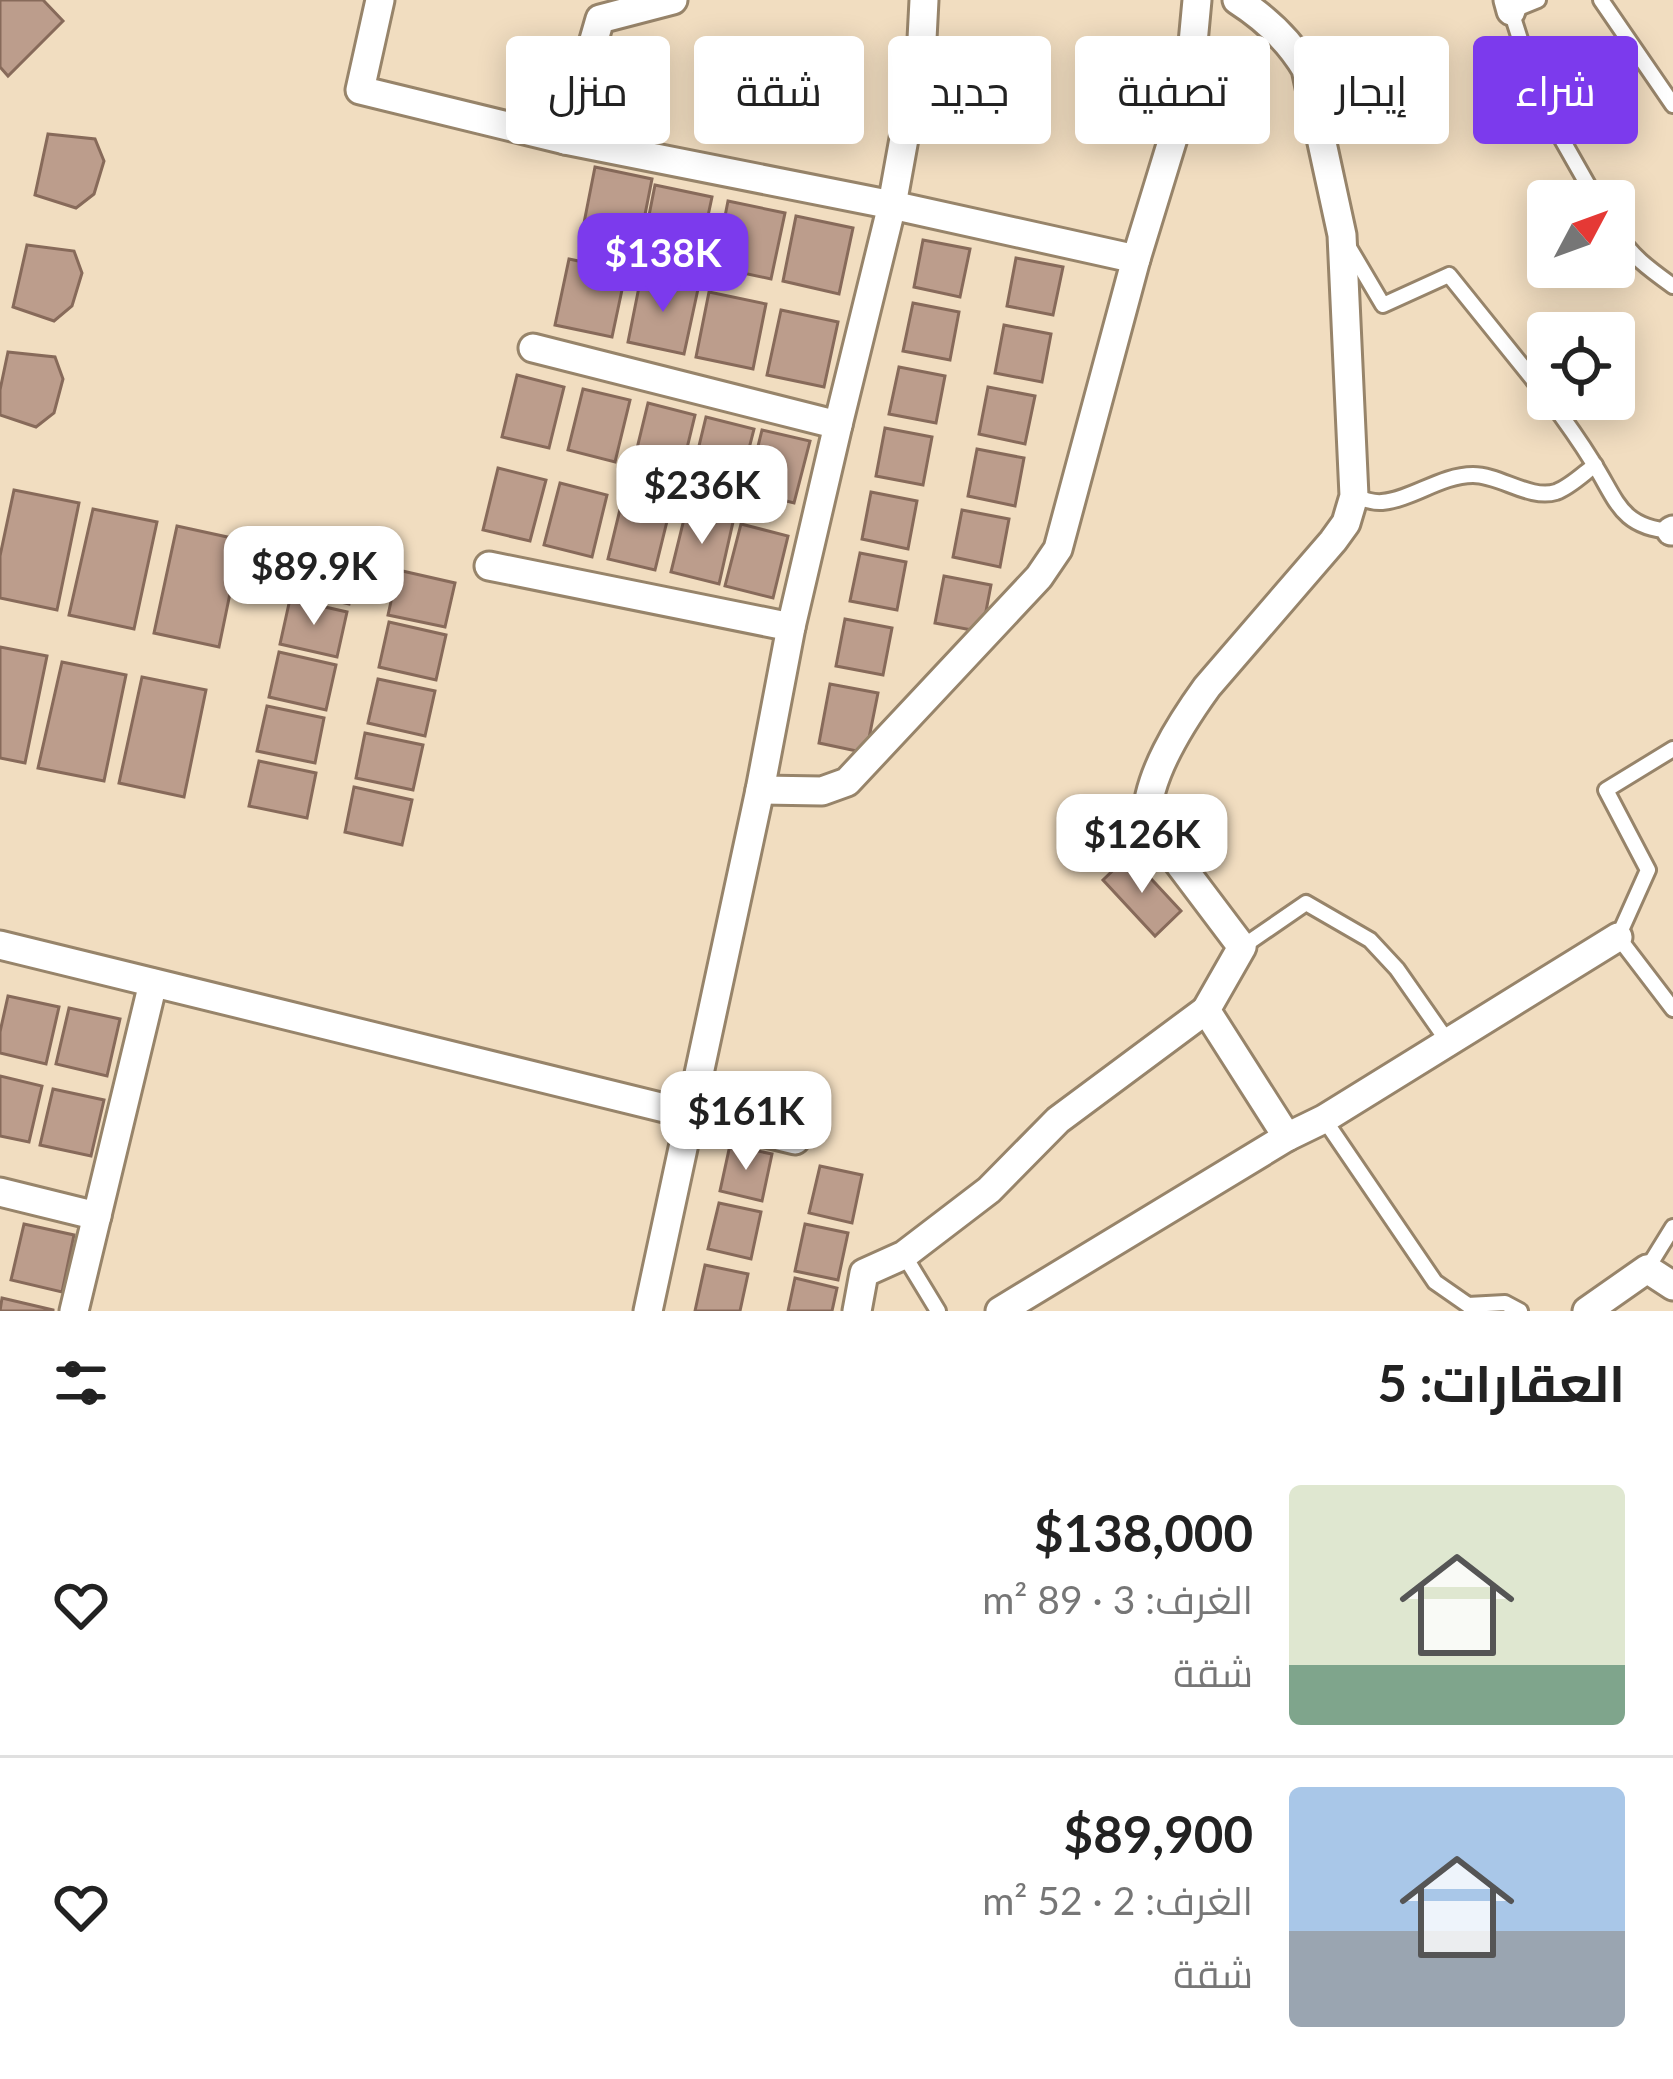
<!DOCTYPE html>
<html lang="ar">
<head>
<meta charset="utf-8">
<style>
	body { margin:0; font-family:Lato,Cairo,sans-serif; background:#f6f6f6; color:#222; direction:rtl; height:100vh; display:flex; flex-direction:column; font-size:45px; white-space:nowrap }
	* { box-sizing:border-box; margin:0 }
	p { font-size:39px; color:#767676 }
	.icon { flex:none; width:66px; height:66px; fill:none; stroke:currentColor; stroke-width:2; stroke-linecap:round; stroke-linejoin:round }
	.map { position:relative; height:1311px; overflow:hidden; direction:ltr }
	.side { display:flex; flex-direction:column; background:#fff; flex:1 }
	.side>* { flex:none }
	.banner { position:absolute; left:36px; top:36px; width:1602px; height:108px; direction:rtl; display:flex; gap:24px }
	.needle { width:78px; rotate:49deg }
	.buttons { position:absolute; left:1527px; top:180px; display:grid; gap:24px }
	.buttons a { display:grid; place-items:center; width:108px; height:108px; border-radius:12px; background:#fff; box-shadow:0 6px 30px #0003; font-size:60px }
	.price { position:absolute; translate:-50% -102px; padding:0 27px; border-radius:24px; background:#fff; color:#222; font-size:39px; line-height:78px; filter:drop-shadow(0 3px 6px #0008) }
	.price::after { content:''; position:absolute; left:50%; top:72px; width:36px; height:27px; margin-left:-18px; background:inherit; clip-path:polygon(0 0,100% 0,50% 100%) }
	.price.on { background:#7c3aed; color:#fff }
	ul { padding:0; list-style:none }
	li { display:flex; align-items:center; gap:36px; height:300px; padding:0 48px }
	li+li { border-top:3px solid #e0e0e0 }
	li span { display:grid; place-items:center; flex:none; width:336px; height:240px; border-radius:12px; color:#555 }
	li>.icon { margin-inline-start:auto }
	span .icon { width:144px; height:144px; fill:#fffc; stroke-width:1 }
	li b { font-size:51px }
	h2 { display:flex; justify-content:space-between; align-items:center; height:144px; padding:0 48px; font-size:51px }
	.chip { padding:0 42px; border-radius:12px; background:#fff; box-shadow:0 6px 30px #0003; font-size:42px; line-height:108px }
	.chip.on { background:#7c3aed; color:#fff }
	.map>svg:first-child { display:block }
	.building { fill:#bc9d8c; stroke:#876a5a; stroke-width:3 }
	.lines { fill:none; stroke-linecap:round; stroke-linejoin:round }
	.lane-casing { stroke:#97846a; stroke-width:20 }
	.street-casing { stroke:#97846a; stroke-width:33 }
	.lane { stroke:#fff; stroke-width:14 }
	.street { stroke:#fff; stroke-width:27 }
</style>
</head>
<body>
<div class="map">
<svg width="1673" height="1311" viewBox="0 0 1673 1311">
	<rect width="100%" height="100%" fill="#f1ddc0"/>
	<!-- building -->
	<g class="building">
		<path d="M 0,0 L 43,0 L 63,21 L 8,76 L 0,67 Z"/>
		<path d="M 48,134 L 95,139 L 104,161 L 94,194 L 76,208 L 35,195 Z"/>
		<path d="M 595,167 L 652,179 L 639,245 L 582,233 Z"/>
		<path d="M 655,185 L 712,197 L 698,263 L 642,251 Z"/>
		<path d="M 728,201 L 785,213 L 771,279 L 715,267 Z"/>
		<path d="M 796,216 L 853,228 L 839,294 L 783,281 Z"/>
		<path d="M 923,240 L 970,249 L 960,297 L 914,287 Z"/>
		<path d="M 27,245 L 74,251 L 82,273 L 72,306 L 54,321 L 13,307 Z"/>
		<path d="M 1016,258 L 1063,267 L 1053,315 L 1007,306 Z"/>
		<path d="M 569,259 L 626,271 L 612,337 L 555,325 Z"/>
		<path d="M 641,277 L 698,289 L 684,354 L 628,342 Z"/>
		<path d="M 709,292 L 766,304 L 753,369 L 696,357 Z"/>
		<path d="M 913,303 L 959,312 L 950,360 L 903,351 Z"/>
		<path d="M 781,310 L 838,322 L 824,387 L 767,375 Z"/>
		<path d="M 1004,325 L 1051,334 L 1042,382 L 995,373 Z"/>
		<path d="M 8,352 L 55,357 L 63,379 L 54,413 L 36,427 L 0,415 L 0,390 Z"/>
		<path d="M 899,367 L 945,376 L 936,423 L 889,414 Z"/>
		<path d="M 517,375 L 564,387 L 549,448 L 502,437 Z"/>
		<path d="M 988,387 L 1035,396 L 1025,444 L 979,434 Z"/>
		<path d="M 583,389 L 630,400 L 615,462 L 568,450 Z"/>
		<path d="M 648,403 L 695,415 L 680,477 L 633,465 Z"/>
		<path d="M 706,417 L 754,429 L 738,491 L 691,479 Z"/>
		<path d="M 885,428 L 932,437 L 923,485 L 876,476 Z"/>
		<path d="M 762,430 L 810,441 L 794,503 L 747,491 Z"/>
		<path d="M 977,449 L 1024,458 L 1015,506 L 968,496 Z"/>
		<path d="M 498,468 L 546,480 L 530,541 L 483,530 Z"/>
		<path d="M 560,483 L 607,495 L 592,557 L 544,545 Z"/>
		<path d="M 14,490 L 79,503 L 57,610 L 0,598 L 0,556 Z"/>
		<path d="M 871,492 L 917,501 L 908,549 L 862,539 Z"/>
		<path d="M 623,497 L 670,509 L 655,570 L 608,559 Z"/>
		<path d="M 93,509 L 157,522 L 134,629 L 69,615 Z"/>
		<path d="M 962,510 L 1009,519 L 1000,567 L 953,557 Z"/>
		<path d="M 686,511 L 733,522 L 719,584 L 671,572 Z"/>
		<path d="M 741,524 L 788,536 L 773,598 L 725,586 Z"/>
		<path d="M 177,526 L 241,540 L 219,647 L 154,633 Z"/>
		<path d="M 301,547 L 359,559 L 349,604 L 292,591 Z"/>
		<path d="M 860,553 L 906,562 L 897,610 L 850,601 Z"/>
		<path d="M 398,570 L 455,583 L 445,627 L 388,615 Z"/>
		<path d="M 944,576 L 991,585 L 982,632 L 935,623 Z"/>
		<path d="M 290,599 L 347,612 L 337,657 L 280,644 Z"/>
		<path d="M 845,619 L 892,628 L 883,675 L 836,666 Z"/>
		<path d="M 389,622 L 446,635 L 436,680 L 379,667 Z"/>
		<path d="M 0,647 L 47,656 L 25,763 L 0,758 Z"/>
		<path d="M 279,652 L 336,665 L 326,710 L 269,697 Z"/>
		<path d="M 62,662 L 126,675 L 104,781 L 38,768 Z"/>
		<path d="M 142,677 L 206,690 L 184,797 L 119,783 Z"/>
		<path d="M 378,679 L 435,691 L 425,736 L 368,723 Z"/>
		<path d="M 830,684 L 878,693 L 866,753 L 819,743 Z"/>
		<path d="M 267,706 L 324,718 L 315,763 L 257,751 Z"/>
		<path d="M 365,733 L 423,745 L 413,790 L 356,778 Z"/>
		<path d="M 259,761 L 316,773 L 307,818 L 249,806 Z"/>
		<path d="M 354,787 L 412,800 L 402,845 L 345,832 Z"/>
		<path d="M 1129,855 L 1181,911 L 1155,936 L 1103,880 Z"/>
		<path d="M 8,996 L 59,1007 L 46,1064 L 0,1053 L 0,1032 Z"/>
		<path d="M 69,1008 L 120,1019 L 107,1076 L 56,1064 Z"/>
		<path d="M 0,1076 L 42,1086 L 29,1142 L 0,1136 Z"/>
		<path d="M 53,1089 L 104,1100 L 91,1156 L 40,1145 Z"/>
		<path d="M 730,1145 L 772,1154 L 762,1201 L 720,1191 Z"/>
		<path d="M 820,1166 L 862,1175 L 852,1223 L 809,1213 Z"/>
		<path d="M 719,1203 L 761,1212 L 751,1259 L 708,1249 Z"/>
		<path d="M 24,1224 L 74,1235 L 62,1292 L 11,1280 Z"/>
		<path d="M 805,1224 L 848,1233 L 838,1280 L 795,1271 Z"/>
		<path d="M 705,1265 L 748,1274 L 740,1311 L 695,1311 Z"/>
		<path d="M 795,1278 L 837,1288 L 832,1311 L 788,1311 Z"/>
		<path d="M 2,1298 L 53,1310 L 53,1311 L 0,1311 Z"/>
	</g>
	<g class="lines">
		<!-- lane casing -->
		<g class="lane-casing">
			<g id="lane">
				<path d="M 1538,0 L 1511,11 L 1539,99 L 1597,201"/>
				<path d="M 1601,0 L 1673,105"/>
				<path d="M 1614,229 C 1630,255 1649,269 1673,286"/>
				<path d="M 1347,244 L 1383,305 L 1449,275 L 1548,398"/>
				<path d="M 1549,399 C 1564,419 1579,440 1592,461 C 1617,499 1619,527 1671,531"/>
				<path d="M 1354,496 C 1362,499 1373,503 1382,502 C 1413,499 1441,475 1473,475 C 1500,475 1530,500 1556,492 C 1570,487 1583,474 1595,465"/>
				<path d="M 1673,749 L 1606,790 L 1648,870 L 1618,937 L 1673,1009"/>
				<path d="M 1242,947 L 1306,903 L 1370,940 L 1397,969 L 1448,1042"/>
				<path d="M 1324,1119 L 1435,1282 L 1468,1305 L 1505,1303 L 1520,1311"/>
				<path d="M 904,1255 L 938,1311"/>
				<path d="M 1647,1269 L 1673,1227"/>
			</g>
		</g>
		<!-- street casing -->
		<g class="street-casing">
			<g id="street">
				<path d="M 380,0 L 360,90 L 565,140 L 892,205 L 1136,259"/>
				<path d="M 1237,0 C 1265,18 1289,40 1306,69 L 1342,235 L 1354,496 L 1346,523 L 1333,541 L 1207,687 C 1181,723 1146,777 1147,821 L 1242,947 L 1206,1010 L 1287,1137"/>
				<path d="M 1508,0 L 1511,11"/>
				<path d="M 565,140 L 600,19 L 673,0"/>
				<path d="M 533,348 L 838,425"/>
				<path d="M 1671,531 L 1673,530"/>
				<path d="M 489,566 L 791,627"/>
				<path d="M 760,790 L 822,791 L 847,782 L 1039,577 L 1058,549 L 1136,259 L 1189,86 L 1197,0"/>
				<path d="M 0,945 L 795,1140"/>
				<path d="M 0,1192 L 97,1216"/>
				<path d="M 74,1311 L 153,983"/>
				<path d="M 648,1311 L 760,790 L 791,627 L 838,425 L 892,205 L 922,39 L 924,0"/>
				<path d="M 857,1311 L 864,1273 L 904,1255 L 989,1190 L 1058,1120 L 1206,1010"/>
				<path d="M 1000,1311 L 1287,1137 L 1324,1119 L 1618,937"/>
				<path d="M 1587,1311 L 1647,1269 L 1673,1286"/>
			</g>
		</g>
		<!-- lane -->
		<use href="#lane" class="lane"/>
		<!-- street -->
		<use href="#street" class="street"/>
	</g>
</svg>
<div class="buttons">
<a><svg class="needle" viewBox="-14 -14 28 28"><path d="M0-13l5 13h-10z" fill="#e53935"/><path d="M0 13l5-13h-10z" fill="#767676"/></svg></a>
<a><svg class="icon" aria-label="locate" viewBox="0 0 24 24"><circle cx="12" cy="12" r="6"/><path d="M12 2v4M12 18v4M2 12h4M18 12h4"/></svg></a>
</div>
<b class="price on" style="left:663px;top:315px">$138K</b>
<b class="price" style="left:702px;top:547px">$236K</b>
<b class="price" style="left:314px;top:628px">$89.9K</b>
<b class="price" style="left:1142px;top:896px">$126K</b>
<b class="price" style="left:746px;top:1173px">$161K</b>
<div class="banner">
<a class="chip on">شراء</a>
<a class="chip">إيجار</a>
<a class="chip">تصفية</a>
<a class="chip">جديد</a>
<a class="chip">شقة</a>
<a class="chip">منزل</a>
</div>
</div>
<section class="side">
<h2>العقارات: 5<svg class="icon" aria-label="filters" viewBox="0 0 24 24"><path d="M4 7h16M4 17h16"/><circle cx="9" cy="7" r="2"/><circle cx="15" cy="17" r="2"/></svg></h2>
<ul>
<li><span style="background:linear-gradient(#dfe7d0 75%,#7fa58c 0)"><svg class="icon" aria-label="home" viewBox="0 0 24 24"><path d="M3 11l9-7 9 7M6 9v11h12V9"/></svg></span><div><b>$138,000</b><p>الغرف: 3 · 89 m²</p><p>شقة</p></div><svg class="icon" aria-label="heart" viewBox="0 0 24 24"><path d="M12 20l-8-8c-3-5 5-10 8-4 3-6 11-1 8 4z"/></svg></li>
<li><span style="background:linear-gradient(#a9c7e8 60%,#9aa5b1 0)"><svg class="icon" aria-label="home" viewBox="0 0 24 24"><path d="M3 11l9-7 9 7M6 9v11h12V9"/></svg></span><div><b>$89,900</b><p>الغرف: 2 · 52 m²</p><p>شقة</p></div><svg class="icon" aria-label="heart" viewBox="0 0 24 24"><path d="M12 20l-8-8c-3-5 5-10 8-4 3-6 11-1 8 4z"/></svg></li>
</ul>
</section>
</body>
</html>
